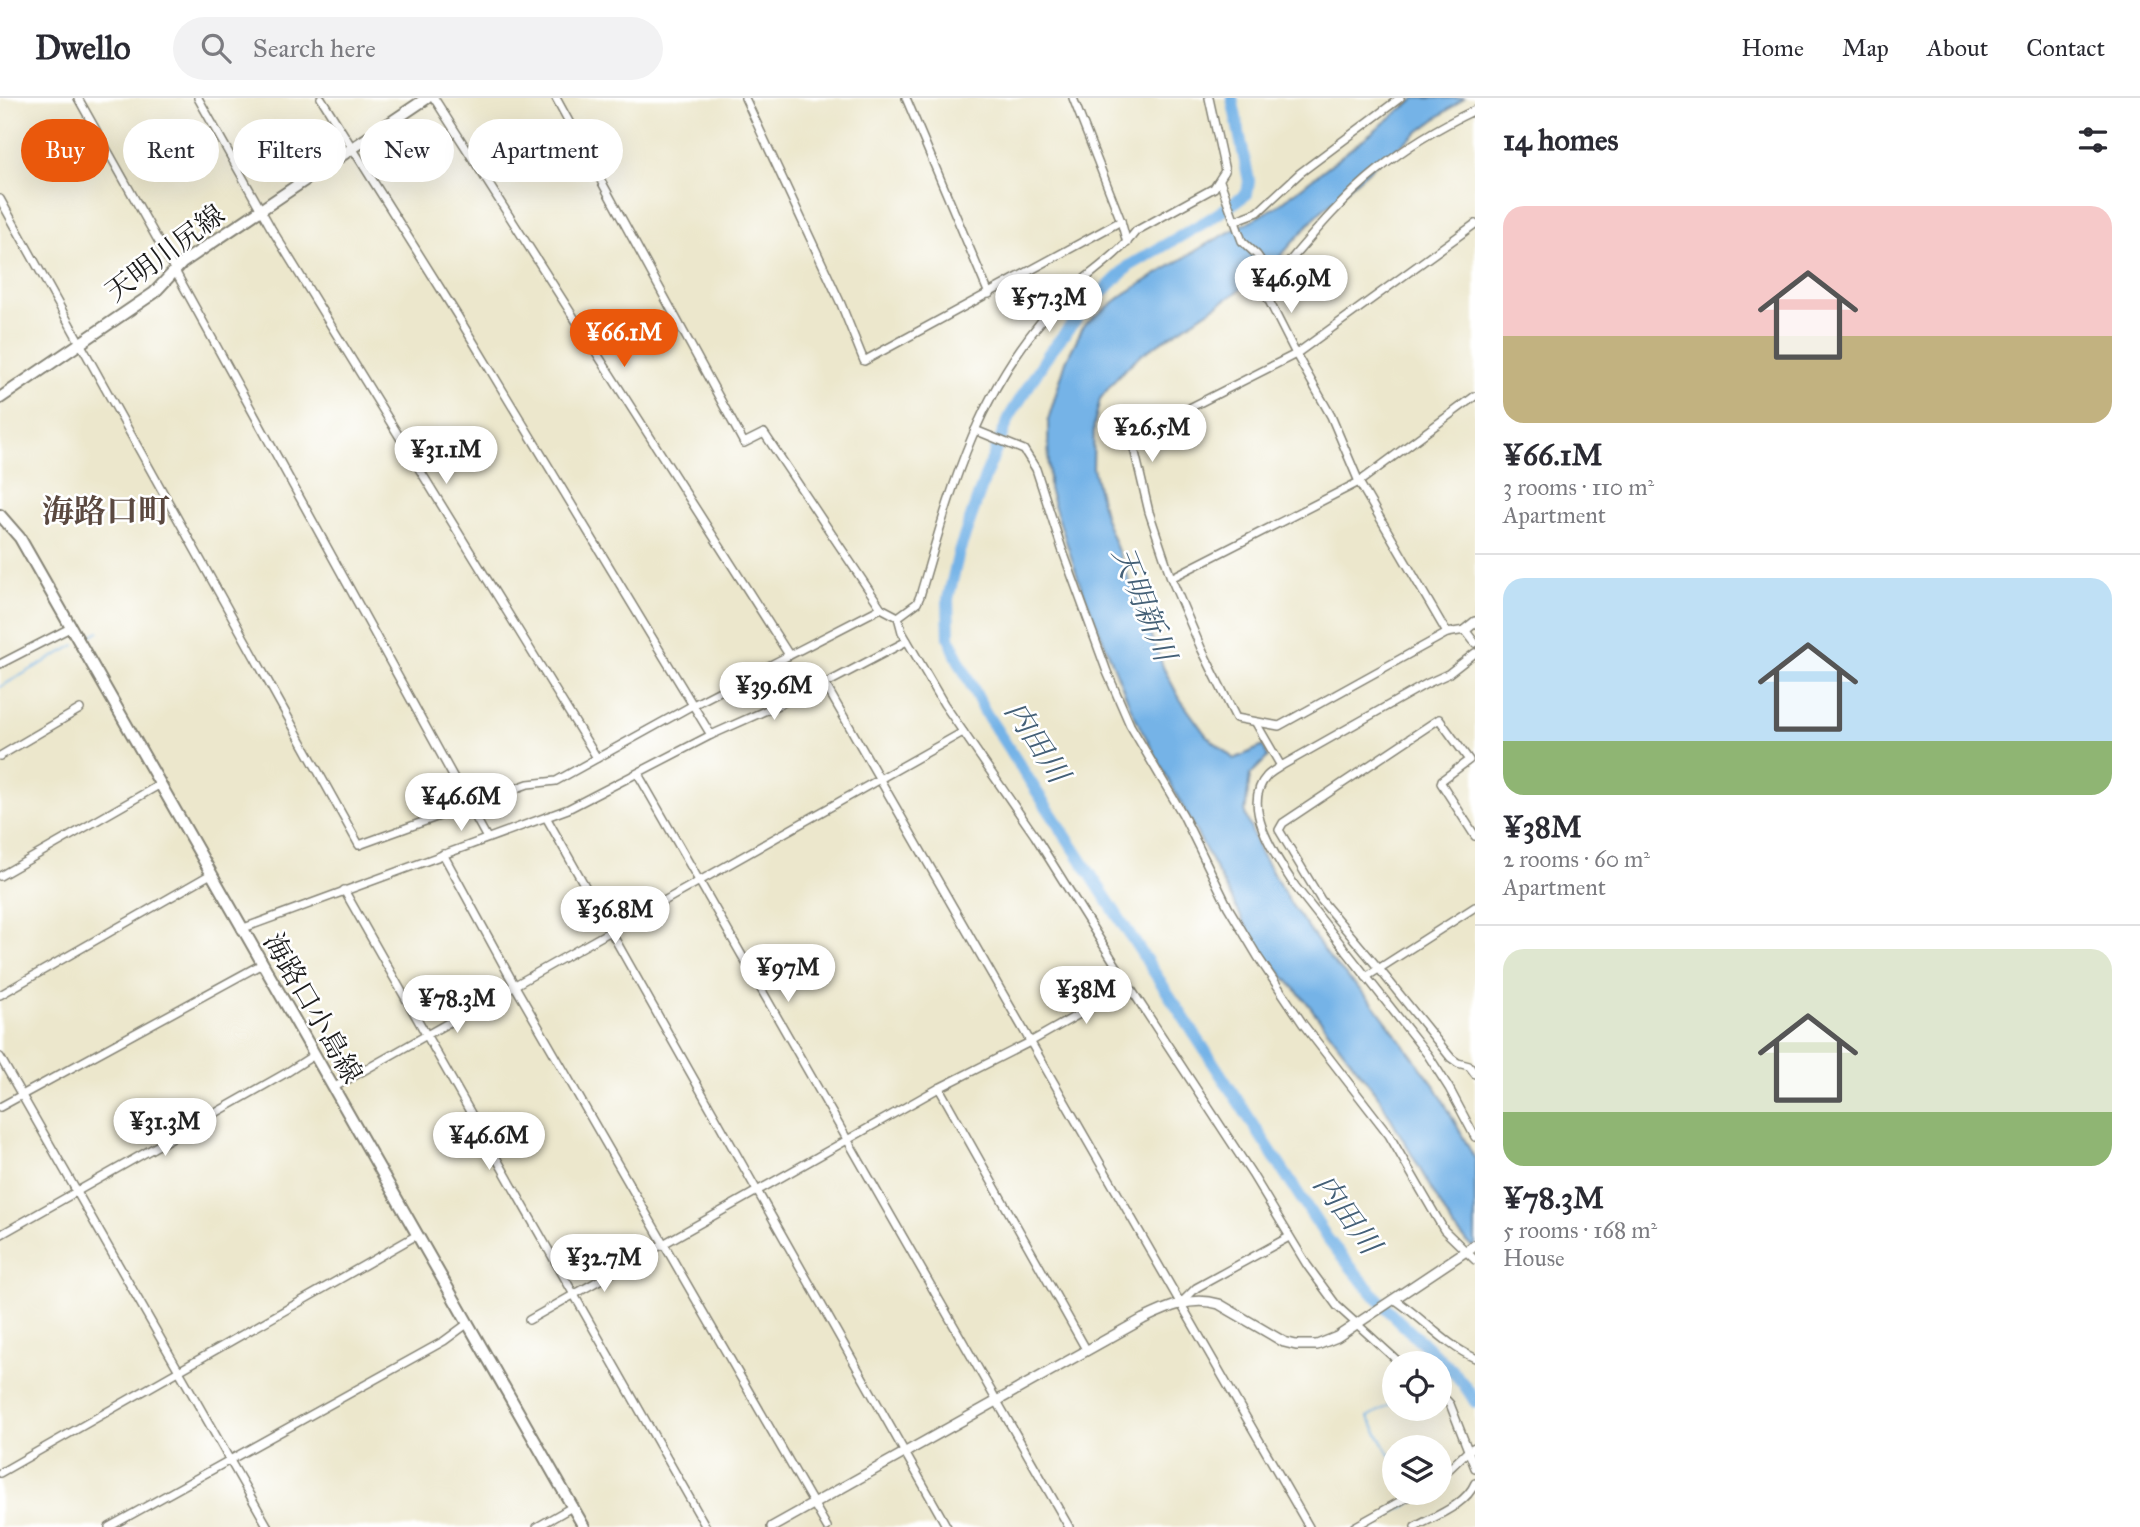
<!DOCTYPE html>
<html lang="en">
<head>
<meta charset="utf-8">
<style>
	body { margin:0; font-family:"IM FELL Great Primer","Noto Serif JP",serif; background:#f2f2f3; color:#2b2b33; height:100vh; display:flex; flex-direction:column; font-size:26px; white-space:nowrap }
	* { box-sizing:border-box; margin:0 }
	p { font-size:23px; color:#7c7c81 }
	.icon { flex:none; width:38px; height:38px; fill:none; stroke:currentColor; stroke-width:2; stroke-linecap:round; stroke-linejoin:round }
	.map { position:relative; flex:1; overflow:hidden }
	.panel { display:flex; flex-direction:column; background:#fff; width:665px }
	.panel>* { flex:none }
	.guide { position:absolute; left:21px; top:21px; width:665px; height:63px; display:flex; gap:14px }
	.tools { position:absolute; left:1382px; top:1253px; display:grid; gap:14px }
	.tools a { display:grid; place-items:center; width:70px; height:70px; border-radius:50%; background:#fff; box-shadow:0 7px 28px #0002; font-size:35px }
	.price { position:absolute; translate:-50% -60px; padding:0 16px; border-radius:24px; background:#fff; color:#222; font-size:23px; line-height:46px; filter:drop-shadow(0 2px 4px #0008) }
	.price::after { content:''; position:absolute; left:50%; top:42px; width:21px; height:16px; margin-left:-10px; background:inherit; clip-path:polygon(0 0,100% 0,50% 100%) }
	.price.selected { background:#ea580c; color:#fff }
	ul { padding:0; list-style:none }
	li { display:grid; align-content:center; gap:14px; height:371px; padding:0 28px }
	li+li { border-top:2px solid #e1e1e2 }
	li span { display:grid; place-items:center; height:217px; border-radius:21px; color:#555 }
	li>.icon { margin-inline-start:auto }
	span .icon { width:126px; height:126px; fill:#fffc; stroke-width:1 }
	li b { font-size:30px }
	h2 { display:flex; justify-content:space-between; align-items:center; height:84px; padding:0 28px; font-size:30px }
	.chip { padding:0 24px; border-radius:32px; background:#fff; box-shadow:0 7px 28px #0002; font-size:24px; line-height:63px }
	.chip.selected { background:#ea580c; color:#fff }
	header { display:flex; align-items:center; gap:42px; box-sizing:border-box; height:98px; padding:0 35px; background:#fff; border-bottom:2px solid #e1e1e2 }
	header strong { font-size:33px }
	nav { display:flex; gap:38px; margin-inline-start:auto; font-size:24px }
	.search { width:490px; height:63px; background:#f2f2f3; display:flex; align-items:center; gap:18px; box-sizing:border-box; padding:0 24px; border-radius:38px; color:#7c7c81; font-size:26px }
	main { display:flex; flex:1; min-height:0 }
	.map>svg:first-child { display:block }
	.water { fill:#74b3e7; stroke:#486882; stroke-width:2 }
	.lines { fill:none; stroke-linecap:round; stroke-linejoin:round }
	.stream { stroke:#74b3e7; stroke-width:2 }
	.river { stroke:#74b3e7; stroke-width:12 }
	.minor-casing { stroke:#848274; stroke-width:10 }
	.tertiary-casing { stroke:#848274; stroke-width:12 }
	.secondary-casing { stroke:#848274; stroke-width:14 }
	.minor { stroke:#fff; stroke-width:7 }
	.tertiary { stroke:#fff; stroke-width:9 }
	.secondary { stroke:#fff; stroke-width:10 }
	.labels { text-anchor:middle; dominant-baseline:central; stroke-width:5; stroke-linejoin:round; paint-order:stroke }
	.street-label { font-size:28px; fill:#1c1c1c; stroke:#fff }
	.water-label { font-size:30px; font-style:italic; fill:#446077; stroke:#fff }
	.quarter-label { font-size:32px; font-weight:bold; fill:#5b4940; stroke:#fff }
</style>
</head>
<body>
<header>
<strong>Dwello</strong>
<div class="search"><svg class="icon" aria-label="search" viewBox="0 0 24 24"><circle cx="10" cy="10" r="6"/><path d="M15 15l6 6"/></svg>Search here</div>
<nav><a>Home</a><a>Map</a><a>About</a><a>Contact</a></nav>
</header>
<main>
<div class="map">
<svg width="1475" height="1429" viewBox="0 0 1475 1429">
	<rect width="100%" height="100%" fill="#fff"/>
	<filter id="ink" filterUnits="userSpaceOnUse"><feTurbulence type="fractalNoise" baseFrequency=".0143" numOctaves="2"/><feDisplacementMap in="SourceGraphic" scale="14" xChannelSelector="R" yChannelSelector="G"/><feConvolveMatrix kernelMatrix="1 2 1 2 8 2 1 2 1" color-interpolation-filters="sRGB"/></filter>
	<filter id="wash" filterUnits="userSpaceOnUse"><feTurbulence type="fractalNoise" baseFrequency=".00686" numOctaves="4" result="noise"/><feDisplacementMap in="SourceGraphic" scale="28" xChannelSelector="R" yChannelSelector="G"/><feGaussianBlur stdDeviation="1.57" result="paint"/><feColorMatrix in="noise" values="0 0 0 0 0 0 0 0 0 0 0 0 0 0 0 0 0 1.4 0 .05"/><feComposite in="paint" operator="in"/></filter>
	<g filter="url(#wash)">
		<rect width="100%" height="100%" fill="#ece7cc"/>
		<!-- water -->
		<path class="water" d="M 1416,0 L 1464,0 L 1382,61 L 1318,116 L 1277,162 L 1278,167 L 1138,259 L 1118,278 L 1100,301 L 1094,327 L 1093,370 L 1105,420 L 1164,571 L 1180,601 L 1206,637 L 1234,661 L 1263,648 L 1268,659 L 1250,677 L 1245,716 L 1260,754 L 1291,806 L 1331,862 L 1371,903 L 1437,991 L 1475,1061 L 1475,1152 L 1453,1129 L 1380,1001 L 1305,902 L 1257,849 L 1132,613 L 1079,483 L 1049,391 L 1048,322 L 1066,263 L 1084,227 L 1126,195 L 1207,146 L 1276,109 Z"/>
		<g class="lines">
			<!-- stream -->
			<g class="stream">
				<path d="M 85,541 L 99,533"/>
				<path d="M 0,589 L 75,547"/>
				<path d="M 1395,1304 L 1368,1319 L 1395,1365"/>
				<path d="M 1369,1429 L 1416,1402 L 1414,1399"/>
			</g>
			<!-- river -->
			<path class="river" d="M 1232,0 L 1249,83 L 1247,96 L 1210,121 L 1129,168 L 1081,215 L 1049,255 L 1010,318 L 986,376 L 959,454 L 948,501 L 949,539 L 957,559 L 985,614 L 1327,1140 C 1349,1167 1370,1194 1394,1218 C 1422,1247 1456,1269 1475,1304"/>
		</g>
	</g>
	<g filter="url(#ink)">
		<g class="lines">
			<!-- minor casing -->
			<g class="minor-casing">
				<g id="minor">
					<path d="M 78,0 L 174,171 L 487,740"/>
					<path d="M 198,0 L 271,130 L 597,660"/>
					<path d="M 321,0 L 457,217 L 711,637"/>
					<path d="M 434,0 L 789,557"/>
					<path d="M 556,0 L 744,345 L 764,335 L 881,510 L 898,519 L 902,534 L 944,606 L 1035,738 L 1129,888 L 1252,1076 L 1307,1167 L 1337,1208 L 1400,1265"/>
					<path d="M 745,0 L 841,206 L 864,263 L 1121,123"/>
					<path d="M 906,0 L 989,196"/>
					<path d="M 1073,0 L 1121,123 L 1127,145"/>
					<path d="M 1220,83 L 1242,143 L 1257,157 L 1270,176"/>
					<path d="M 0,101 L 359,747 L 528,686 L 556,683 L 693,607 L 881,510"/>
					<path d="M 1234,123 L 1258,114 L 1300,75 L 1400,0"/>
					<path d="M 1475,126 L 1296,256 L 1146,332 L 1137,337 L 1133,346 L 1149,414 L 1171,480 L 1201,550 L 1236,620 L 1279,628 L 1447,535 L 1465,532 L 1475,545"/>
					<path d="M 975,332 L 1024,352 L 1036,371 L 1062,451 L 1107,574 L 1130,627 L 1183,717 L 1228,809 L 1258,859 L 1303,926 L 1389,1037 L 1444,1132 L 1475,1162"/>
					<path d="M 1171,480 L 1359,384 L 1475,298"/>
					<path d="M 898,519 L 917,505 L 920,498 C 951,392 975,298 1050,213 C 1075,183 1113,164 1136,133 L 1214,90 L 1225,73 L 1209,0"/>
					<path d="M 1447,535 L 1359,384 L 1331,318 L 1296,256 L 1261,187 L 1270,176 L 1277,178 C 1308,142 1340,102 1378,72 C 1407,48 1441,28 1475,12"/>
					<path d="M 1475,555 L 1448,576 L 1426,586 L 1281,668 C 1277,671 1271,674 1267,678 C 1239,708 1278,762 1295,788 L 1428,957 L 1449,990 L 1475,1039"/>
					<path d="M 0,566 L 70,530"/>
					<path d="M 825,586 C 985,868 1150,1147 1309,1429"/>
					<path d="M 1256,625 L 1281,668"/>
					<path d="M 0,658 L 80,611"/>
					<path d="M 638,676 L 1069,1429"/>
					<path d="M 546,719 L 947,1429"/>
					<path d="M 1475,738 L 1441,685 L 1442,682 L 1469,662 L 1439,621 L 1283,725 L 1279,732 L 1321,802 L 1380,872 L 1451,960 L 1458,965 L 1469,968 L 1475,976"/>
					<path d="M 443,756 L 515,888 L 827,1429"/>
					<path d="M 0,778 L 159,687"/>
					<path d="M 344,792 L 706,1429"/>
					<path d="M 241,831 L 568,711 L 711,637 L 825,586 L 907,543"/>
					<path d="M 1366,879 L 1475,809"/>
					<path d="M 0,897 L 211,776"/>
					<path d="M 0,959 L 268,1429"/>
					<path d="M 333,990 L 963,634"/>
					<path d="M 939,990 L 1087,1253"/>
					<path d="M 0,1009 L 262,866"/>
					<path d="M 0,1137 L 286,975 L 314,957"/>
					<path d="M 1394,1201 C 1422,1219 1445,1247 1475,1260"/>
					<path d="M 1182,1204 L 1196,1190 L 1289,1139"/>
					<path d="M 529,1222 L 939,990 L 1030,944 L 1129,888"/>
					<path d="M 1440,1295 L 1450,1306 L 1475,1370"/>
					<path d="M 0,1375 L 417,1137"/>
					<path d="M 1440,1380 L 1469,1352 L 1475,1349"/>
					<path d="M 109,1429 L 444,1243 L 467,1226"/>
					<path d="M 537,1429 L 572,1409"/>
					<path d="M 1354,1429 L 1415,1395"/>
					<path d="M 1415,1429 C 1435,1418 1466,1407 1475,1385"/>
				</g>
			</g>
			<!-- tertiary casing -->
			<g class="tertiary-casing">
				<g id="tertiary">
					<path d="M 1465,532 L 1475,524"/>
					<path d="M 772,1429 L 1143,1221 C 1168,1209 1191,1198 1219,1206 L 1284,1244 L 1296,1247 L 1317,1247 L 1337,1239 L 1475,1147"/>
				</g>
			</g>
			<!-- secondary casing -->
			<g class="secondary-casing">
				<g id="secondary">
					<path d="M 0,300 L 154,195 L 182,165 L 427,0"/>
					<path d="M 0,417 L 20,440 L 584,1429"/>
				</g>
			</g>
			<!-- minor -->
			<use href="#minor" class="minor"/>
			<!-- tertiary -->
			<use href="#tertiary" class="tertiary"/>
			<!-- secondary -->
			<use href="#secondary" class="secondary"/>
		</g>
	</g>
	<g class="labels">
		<!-- street labels -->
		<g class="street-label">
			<text transform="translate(165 155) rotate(-37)">天明川尻線</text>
			<text transform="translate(313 910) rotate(60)">海路口小島線</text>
		</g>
		<!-- water labels -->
		<g class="water-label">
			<text transform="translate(1144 506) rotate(68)">天明新川</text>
			<text transform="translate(1037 644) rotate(57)">内田川</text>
			<text transform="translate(1347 1116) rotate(54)">内田川</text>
		</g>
		<!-- quarter labels -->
		<g class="quarter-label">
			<text x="106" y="413">海路口町</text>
		</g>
	</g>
</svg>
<div class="tools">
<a><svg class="icon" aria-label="locate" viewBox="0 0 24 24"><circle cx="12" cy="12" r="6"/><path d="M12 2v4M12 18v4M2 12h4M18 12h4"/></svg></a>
<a><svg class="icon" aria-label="layers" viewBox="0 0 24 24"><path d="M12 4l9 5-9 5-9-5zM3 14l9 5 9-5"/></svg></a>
</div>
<b class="price" style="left:1291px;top:217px">¥46.9M</b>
<b class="price" style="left:1049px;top:236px">¥57.3M</b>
<b class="price selected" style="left:624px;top:271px">¥66.1M</b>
<b class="price" style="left:1152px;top:366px">¥26.5M</b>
<b class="price" style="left:446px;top:388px">¥31.1M</b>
<b class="price" style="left:774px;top:624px">¥39.6M</b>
<b class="price" style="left:461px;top:735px">¥46.6M</b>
<b class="price" style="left:615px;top:848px">¥36.8M</b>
<b class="price" style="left:788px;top:906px">¥97M</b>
<b class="price" style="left:1086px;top:928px">¥38M</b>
<b class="price" style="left:457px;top:937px">¥78.3M</b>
<b class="price" style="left:165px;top:1060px">¥31.3M</b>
<b class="price" style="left:489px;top:1074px">¥46.6M</b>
<b class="price" style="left:604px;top:1196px">¥32.7M</b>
<div class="guide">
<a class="chip selected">Buy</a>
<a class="chip">Rent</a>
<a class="chip">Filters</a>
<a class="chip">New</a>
<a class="chip">Apartment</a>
</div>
</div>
<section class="panel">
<h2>14 homes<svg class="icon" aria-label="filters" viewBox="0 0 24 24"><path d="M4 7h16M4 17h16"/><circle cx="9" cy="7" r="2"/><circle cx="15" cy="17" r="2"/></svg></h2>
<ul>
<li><span style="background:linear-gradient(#f6c9c9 60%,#c2b280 0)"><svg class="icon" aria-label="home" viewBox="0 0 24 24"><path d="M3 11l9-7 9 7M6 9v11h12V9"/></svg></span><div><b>¥66.1M</b><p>3 rooms · 110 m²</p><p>Apartment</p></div></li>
<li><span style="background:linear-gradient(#bfe0f5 75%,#8fb573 0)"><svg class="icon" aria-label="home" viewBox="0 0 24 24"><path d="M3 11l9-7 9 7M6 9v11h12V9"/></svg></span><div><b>¥38M</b><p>2 rooms · 60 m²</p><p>Apartment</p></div></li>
<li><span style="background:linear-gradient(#dfe7d0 75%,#8fb573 0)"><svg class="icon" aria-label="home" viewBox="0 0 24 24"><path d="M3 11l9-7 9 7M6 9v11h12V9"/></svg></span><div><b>¥78.3M</b><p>5 rooms · 168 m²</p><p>House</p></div></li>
</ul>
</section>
</main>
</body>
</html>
